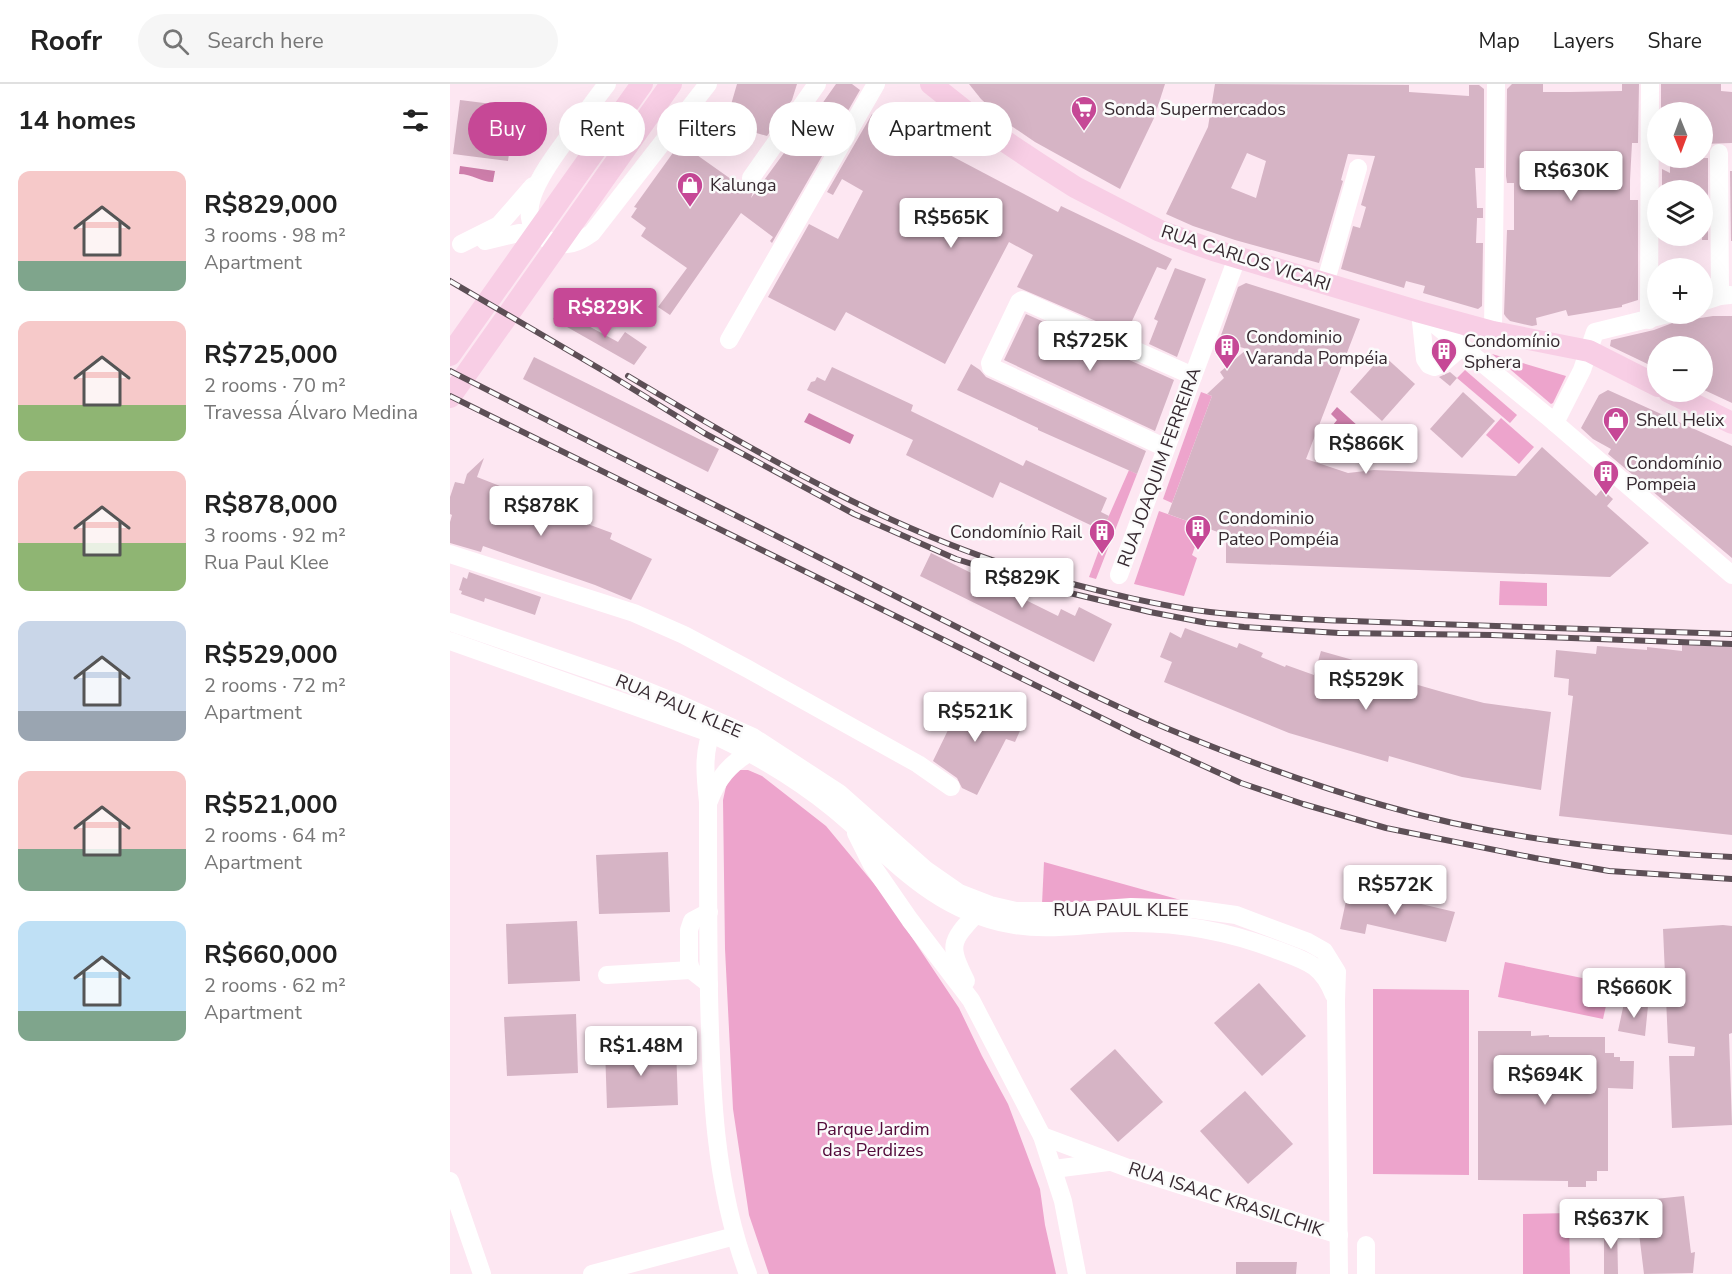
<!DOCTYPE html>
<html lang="en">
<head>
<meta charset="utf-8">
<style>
	body { margin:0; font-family:"Nunito Sans",sans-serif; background:#f6f6f6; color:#222; height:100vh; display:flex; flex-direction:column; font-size:22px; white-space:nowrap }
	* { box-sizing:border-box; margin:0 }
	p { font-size:20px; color:#767676 }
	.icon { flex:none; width:33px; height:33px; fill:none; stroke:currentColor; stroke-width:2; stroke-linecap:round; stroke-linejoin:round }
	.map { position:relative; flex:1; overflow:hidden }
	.drawer { display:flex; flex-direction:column; background:#fff; width:450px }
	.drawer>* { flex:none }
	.banner { position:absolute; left:18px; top:18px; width:570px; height:54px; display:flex; gap:12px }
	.needle { width:39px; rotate:179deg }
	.buttons { position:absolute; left:1197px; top:18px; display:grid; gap:12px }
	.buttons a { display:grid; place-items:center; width:66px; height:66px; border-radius:50%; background:#fff; box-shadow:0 6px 24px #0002; font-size:30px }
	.price { position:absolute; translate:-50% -51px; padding:0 14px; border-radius:6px; background:#fff; color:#222; font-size:20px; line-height:39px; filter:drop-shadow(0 2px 3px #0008) }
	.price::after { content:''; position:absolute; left:50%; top:36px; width:18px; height:14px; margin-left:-9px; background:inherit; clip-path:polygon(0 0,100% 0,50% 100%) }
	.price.current { background:#c64896; color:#fff }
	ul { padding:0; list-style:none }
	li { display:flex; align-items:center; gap:18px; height:150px; padding:0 18px }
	li span { display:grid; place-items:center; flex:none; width:168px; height:120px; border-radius:12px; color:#555 }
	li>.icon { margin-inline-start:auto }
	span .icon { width:72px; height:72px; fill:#fffc; stroke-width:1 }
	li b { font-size:26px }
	h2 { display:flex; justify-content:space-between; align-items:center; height:72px; padding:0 18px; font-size:26px }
	.tag { padding:0 21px; border-radius:27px; background:#fff; box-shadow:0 6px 24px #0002; font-size:21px; line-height:54px }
	.tag.current { background:#c64896; color:#fff }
	header { display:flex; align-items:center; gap:36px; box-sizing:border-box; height:84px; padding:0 30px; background:#fff; border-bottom:2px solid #e0e0e0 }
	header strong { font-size:28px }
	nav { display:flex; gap:33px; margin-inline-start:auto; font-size:21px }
	.search { width:420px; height:54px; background:#f6f6f6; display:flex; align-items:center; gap:15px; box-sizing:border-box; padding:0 21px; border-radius:33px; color:#767676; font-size:22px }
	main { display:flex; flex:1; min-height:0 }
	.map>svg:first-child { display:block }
	.green { fill:#eda4cc }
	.water { fill:#ce7eab }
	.building { fill:#d6b4c5; fill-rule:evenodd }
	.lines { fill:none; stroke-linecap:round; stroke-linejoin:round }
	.minor { stroke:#fff; stroke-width:18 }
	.major { stroke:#f8cee5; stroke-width:22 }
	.rail-casing { stroke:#5d4f56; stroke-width:6 }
	.rail { stroke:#fbfbfb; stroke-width:4; stroke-dasharray:11; stroke-linecap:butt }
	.labels { text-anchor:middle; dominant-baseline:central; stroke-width:5; stroke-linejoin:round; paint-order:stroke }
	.poi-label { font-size:18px; fill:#362930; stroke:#fbfbfb; text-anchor:start }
	.street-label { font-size:18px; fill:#362930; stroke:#fbfbfb }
	.park-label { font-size:18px; fill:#520939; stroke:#fbfbfb }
</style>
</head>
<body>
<header>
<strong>Roofr</strong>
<div class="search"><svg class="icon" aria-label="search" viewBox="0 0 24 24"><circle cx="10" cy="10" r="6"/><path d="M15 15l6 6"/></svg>Search here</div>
<nav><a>Map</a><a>Layers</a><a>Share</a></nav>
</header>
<main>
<section class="drawer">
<h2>14 homes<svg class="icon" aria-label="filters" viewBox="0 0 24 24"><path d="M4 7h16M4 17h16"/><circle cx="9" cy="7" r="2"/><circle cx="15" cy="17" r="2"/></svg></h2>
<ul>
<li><span style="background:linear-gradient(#f6c9c9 75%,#7fa58c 0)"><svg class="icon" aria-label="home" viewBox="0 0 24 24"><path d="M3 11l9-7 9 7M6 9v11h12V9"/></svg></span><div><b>R$829,000</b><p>3 rooms · 98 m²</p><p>Apartment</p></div></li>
<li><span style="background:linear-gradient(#f6c9c9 70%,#8fb573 0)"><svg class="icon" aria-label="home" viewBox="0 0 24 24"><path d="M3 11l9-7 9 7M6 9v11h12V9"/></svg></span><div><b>R$725,000</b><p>2 rooms · 70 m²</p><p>Travessa Álvaro Medina</p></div></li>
<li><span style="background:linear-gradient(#f6c9c9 60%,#8fb573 0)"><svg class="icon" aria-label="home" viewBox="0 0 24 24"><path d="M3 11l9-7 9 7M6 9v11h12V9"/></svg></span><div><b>R$878,000</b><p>3 rooms · 92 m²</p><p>Rua Paul Klee</p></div></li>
<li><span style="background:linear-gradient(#c9d6e8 75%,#9aa5b1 0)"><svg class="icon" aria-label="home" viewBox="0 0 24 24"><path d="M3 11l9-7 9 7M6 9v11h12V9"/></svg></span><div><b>R$529,000</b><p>2 rooms · 72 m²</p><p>Apartment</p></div></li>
<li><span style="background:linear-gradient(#f6c9c9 65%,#7fa58c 0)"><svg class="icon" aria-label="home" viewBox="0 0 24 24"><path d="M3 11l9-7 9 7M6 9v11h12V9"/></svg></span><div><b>R$521,000</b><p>2 rooms · 64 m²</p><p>Apartment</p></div></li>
<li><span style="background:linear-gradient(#bfe0f5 75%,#7fa58c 0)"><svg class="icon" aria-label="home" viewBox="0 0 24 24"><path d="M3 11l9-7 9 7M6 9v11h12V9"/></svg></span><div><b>R$660,000</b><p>2 rooms · 62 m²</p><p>Apartment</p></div></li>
</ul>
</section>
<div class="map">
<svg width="1282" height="1190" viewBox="0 0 1282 1190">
	<rect width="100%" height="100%" fill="#fde7f2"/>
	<!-- green -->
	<g class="green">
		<path d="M 1042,270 L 1116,292 L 1103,319 L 1101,320 Z"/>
		<path d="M 1015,286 L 1067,331 L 1060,339 L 1007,294 Z"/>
		<path d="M 751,308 L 762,312 L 722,419 L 713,415 Z"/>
		<path d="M 1051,334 L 1084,363 L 1069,380 L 1036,351 Z"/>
		<path d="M 679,386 L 687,390 L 646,495 L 639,493 L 659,439 L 657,436 Z"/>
		<path d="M 709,427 L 757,444 L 752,462 L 746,460 L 742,471 L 747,474 L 734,512 L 684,500 Z"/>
		<path d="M 1050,497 L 1097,499 L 1097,522 L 1049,521 Z"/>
		<path d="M 287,686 L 298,686 L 312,692 L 376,742 L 435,813 L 509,924 L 532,972 L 558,1020 L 590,1105 L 595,1141 L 606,1190 L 319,1190 L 299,1131 L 283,1025 L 275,865 L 273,716 L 277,698 Z"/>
		<path d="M 594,778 L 745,820 L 592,820 Z"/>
		<path d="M 1055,878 L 1161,900 L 1153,935 L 1048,913 Z"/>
		<path d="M 923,905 L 1019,906 L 1019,1091 L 923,1090 Z"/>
		<path d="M 1119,1129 L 1120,1190 L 1073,1190 L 1073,1130 Z"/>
	</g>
	<!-- water -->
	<g class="water">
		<path d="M 10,82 L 45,87 L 43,98 C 31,98 22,90 9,90 Z"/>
		<path d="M 887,323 L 930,362 L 924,369 L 901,348 L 897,352 L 883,341 L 887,336 L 881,330 Z"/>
		<path d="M 359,329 L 404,351 L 400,360 L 354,338 Z"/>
	</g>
	<!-- building -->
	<g class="building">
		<path d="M 287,0 L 347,0 L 342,16 L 317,52 L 293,45 L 294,42 L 291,42 L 293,35 L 278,31 Z"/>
		<path d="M 386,0 L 402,0 L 410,6 L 322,159 L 320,157 L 323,153 L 291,129 L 220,231 L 208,223 L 237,184 L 191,152 L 196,144 L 181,133 L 187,124 L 184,123 L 230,59 L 295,105 L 304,105 L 301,114 L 353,43 L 355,44 Z"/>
		<path d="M 519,0 L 715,0 L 704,34 L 670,105 L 585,58 L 557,39 L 531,15 Z"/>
		<path d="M 765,0 L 959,1 L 959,8 L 1019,12 L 1019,1 L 1029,1 L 1034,5 L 1034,84 L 1025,84 L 1027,124 L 1033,124 L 1033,134 L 1027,134 L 1026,159 L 1033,159 L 1032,222 L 1028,225 L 973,209 L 975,202 L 956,197 L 954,204 L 891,185 L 903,142 L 910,144 L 916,123 L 911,121 L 925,72 L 898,70 L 891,96 L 893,97 L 869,179 L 785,156 L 743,142 L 716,130 L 758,43 ZM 797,69 L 816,77 L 806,114 L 781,104 Z"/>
		<path d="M 1062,0 L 1093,0 L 1093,8 L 1120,8 L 1172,7 L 1172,0 L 1189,0 L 1188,59 L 1182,59 L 1180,96 L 1180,116 L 1188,116 L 1188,216 L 1172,221 L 1172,223 L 1118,232 L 1116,226 L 1086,234 L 1087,241 L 1082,242 L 1060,237 L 1056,233 L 1054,230 L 1057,146 L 1064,146 L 1064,99 L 1057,99 L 1056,92 L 1057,5 Z"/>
		<path d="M 1211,0 L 1271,0 L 1271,7 L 1282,8 L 1282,59 L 1252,60 L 1252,28 L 1211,28 Z"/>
		<path d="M 10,16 L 66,23 L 58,77 L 3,70 Z"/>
		<path d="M 422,30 L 608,128 L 611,122 L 722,175 L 716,186 L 707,183 L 676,250 L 567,203 L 583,171 L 559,158 L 495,280 L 396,228 L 385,247 L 318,213 L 359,140 L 388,155 L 413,107 L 392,95 L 383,111 L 377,108 Z"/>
		<path d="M 1220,74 L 1258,74 L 1258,156 L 1252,156 L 1254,115 L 1252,115 L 1252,106 L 1212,106 L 1212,85 L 1220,89 Z"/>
		<path d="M 1280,87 L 1282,87 L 1282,157 L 1281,157 Z"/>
		<path d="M 725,184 L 756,195 L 727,273 L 699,260 L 708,237 L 704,235 Z"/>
		<path d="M 796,199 L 910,235 L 856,375 L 898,389 L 924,386 L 1066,392 L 1092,363 L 1146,412 L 1152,405 L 1163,415 L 1157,422 L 1199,459 L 1160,493 L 776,479 L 776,451 L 718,430 L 762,312 L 757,310 L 774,294 L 770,288 L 797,265 L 769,257 L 788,203 Z"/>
		<path d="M 109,226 L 168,258 L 175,248 L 197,263 L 184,281 L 103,235 Z"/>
		<path d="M 576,230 L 724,296 L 705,347 L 554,276 Z"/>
		<path d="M 1263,232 L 1282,232 L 1282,319 L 1252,305 L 1252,262 L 1208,262 L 1208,285 L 1160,262 L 1161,256 L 1204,246 L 1225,238 Z"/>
		<path d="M 933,271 L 965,300 L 932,337 L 900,308 Z"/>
		<path d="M 84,273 L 269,365 L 258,388 L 73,295 Z"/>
		<path d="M 521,280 L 530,286 L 536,293 L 696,367 L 687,390 L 588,346 L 588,344 L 507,306 Z"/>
		<path d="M 382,283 L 463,321 L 461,327 L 573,382 L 576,376 L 657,414 L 651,428 L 659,432 L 657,436 L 659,439 L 655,448 L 550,398 L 543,414 L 456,371 L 463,356 L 357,306 L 361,298 L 365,297 L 367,293 L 375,297 Z"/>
		<path d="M 1000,288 L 1007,294 L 1000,302 L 989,293 Z"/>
		<path d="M 1158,306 L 1282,362 L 1282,474 L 1158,370 L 1161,365 L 1143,355 L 1131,344 L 1149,311 Z"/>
		<path d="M 1013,308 L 1045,337 L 1012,374 L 980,345 Z"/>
		<path d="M 34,374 L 27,393 L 55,404 L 54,407 L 90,420 L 89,422 L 162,449 L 160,455 L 202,475 L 181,516 L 145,501 L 33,462 L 31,468 L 0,459 L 0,438 L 2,431 L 0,430 L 0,413 L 5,398 L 14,400 L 17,390 Z"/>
		<path d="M 481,469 L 608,532 L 611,525 L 625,532 L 629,523 L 662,540 L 644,578 L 470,492 Z"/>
		<path d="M 19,488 L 91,513 L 85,531 L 35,514 L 34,518 L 11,510 L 12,507 L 9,506 L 13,493 L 17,495 Z"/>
		<path d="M 735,544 L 787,564 L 789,559 L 813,569 L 811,573 L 835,583 L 836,581 L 864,591 L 871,567 L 963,593 L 961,599 L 996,609 L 1034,619 L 1101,628 L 1091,706 L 1012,693 L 939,672 L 938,678 L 839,649 L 714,598 L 722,578 L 710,573 L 720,548 L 731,554 Z"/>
		<path d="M 1232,561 L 1282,562 L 1282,751 L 1109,732 L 1123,612 L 1118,611 L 1119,595 L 1104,593 L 1106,566 L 1146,570 L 1147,562 L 1197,566 L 1197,563 L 1232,567 Z"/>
		<path d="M 515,611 L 573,640 L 565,658 L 556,655 L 527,711 L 512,704 L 507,694 L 483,677 Z"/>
		<path d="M 218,768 L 220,828 L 149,830 L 146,771 Z"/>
		<path d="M 899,803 L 1005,828 L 996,858 L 917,840 L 915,850 L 890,845 Z"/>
		<path d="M 127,837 L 130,897 L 58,900 L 56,840 Z"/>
		<path d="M 1273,841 L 1282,842 L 1282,949 L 1279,950 L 1282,1041 L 1222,1044 L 1219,972 L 1244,972 L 1245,963 L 1218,959 L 1213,845 Z"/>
		<path d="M 809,899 L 856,952 L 812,992 L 764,939 Z"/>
		<path d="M 1174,919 L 1198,922 L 1195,952 L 1168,947 Z"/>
		<path d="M 126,930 L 128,989 L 57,992 L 54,933 Z"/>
		<path d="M 1028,947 L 1081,947 L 1081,952 L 1099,951 L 1099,953 L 1155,953 L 1155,969 L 1164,969 L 1164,973 L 1170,973 L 1170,977 L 1184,977 L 1183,1005 L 1158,1004 L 1158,1087 L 1147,1087 L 1147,1097 L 1136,1097 L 1136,1103 L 1118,1103 L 1118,1097 L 1028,1096 Z"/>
		<path d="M 226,962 L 228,1021 L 157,1024 L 155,964 Z"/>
		<path d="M 665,965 L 713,1018 L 668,1058 L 620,1005 Z"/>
		<path d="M 795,1007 L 843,1060 L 798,1100 L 750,1047 Z"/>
		<path d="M 1234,1112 L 1241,1169 L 1245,1168 L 1243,1189 L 1194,1190 L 1185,1117 Z"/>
		<path d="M 1154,1142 L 1167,1142 L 1168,1190 L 1154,1190 Z"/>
		<path d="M 786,1178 L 847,1178 L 846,1190 L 786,1190 Z"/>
	</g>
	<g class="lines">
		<!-- minor -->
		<g class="minor">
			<path d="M 157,0 C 144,17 131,35 119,52 C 101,77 52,136 100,157 C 117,164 128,159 142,149 L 258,0"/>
			<path d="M 1269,69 L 1270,212"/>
			<path d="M 301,94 L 367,0"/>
			<path d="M 35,157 L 69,149 L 89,150"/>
			<path d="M 11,160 L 49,141 L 83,102"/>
			<path d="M 875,200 L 908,84"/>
			<path d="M 1252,218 L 1270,212 L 1280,211"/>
			<path d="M 970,228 L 975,275 L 979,281 L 984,283 L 992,280 L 1012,263"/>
			<path d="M 971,229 L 1097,332 L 1282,491"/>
			<path d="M 1199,236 L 1200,0"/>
			<path d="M 1043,248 L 1046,0"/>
			<path d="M 279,256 L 426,0"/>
			<path d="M 1105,339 L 1132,286 L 1145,248 L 1218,230"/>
			<path d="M 716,364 L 541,283 L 540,279 L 569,218 L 572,216 L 743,292"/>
			<path d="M 0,470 L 184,529 L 234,551 L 298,585 L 468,680 L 501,703"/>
			<path d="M 669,491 L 787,174"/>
			<path d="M 0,538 L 175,598 L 227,619 L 303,653 L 389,709 L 476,786 L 509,809 L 540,821 L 566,827 L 627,827 L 681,823 L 743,825 L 786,831 L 858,858 L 874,867 L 887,888 L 886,916 L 889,1190"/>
			<path d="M 0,557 L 260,649 C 305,670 346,694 384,725 C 441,772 481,825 559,840 C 598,848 637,839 676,839 C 728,838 778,847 827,866 C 856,877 872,880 884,911"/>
			<path d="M 265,640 C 252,666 255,690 258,718 C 258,782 258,846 259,910 C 261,1004 264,1101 298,1190"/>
			<path d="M 259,717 C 268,694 279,681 300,668"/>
			<path d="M 406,749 L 422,781 L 460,836 L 521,916 L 592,1052 L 613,1117 L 627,1190"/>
			<path d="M 259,828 L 242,837 L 239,846 L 239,878 L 241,886 L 259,900"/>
			<path d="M 157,891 L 241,886"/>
			<path d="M 516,897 C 499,862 499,859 526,830"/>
			<path d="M 592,1052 L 686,1087 L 889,1151"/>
			<path d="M 604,1085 L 658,1078"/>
			<path d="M 0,1097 L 32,1190"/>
			<path d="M 916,1161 L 916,1190"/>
			<path d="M 142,1190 L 285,1152"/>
		</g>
		<!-- major -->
		<g class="major">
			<path d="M 481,0 L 544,50 L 589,80 L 625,103 L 710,147 L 763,166 L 970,228 L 1043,248 L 1139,267 L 1208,302"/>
			<path d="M 0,271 L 192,0"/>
			<path d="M 1219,308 L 1282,339"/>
			<path d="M 0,313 L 221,0"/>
		</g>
		<!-- rail casing -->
		<g class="rail-casing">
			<g id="rail">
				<path d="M 0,197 L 157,289 L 254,349 L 404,430 L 506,475 L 603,505 L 700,528 L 757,539 L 794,543 L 889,549 L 1042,551 L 1282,560"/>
				<path d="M 0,287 C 153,365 306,442 459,519 C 544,561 629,607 716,644 C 786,673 858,700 932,721 C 1045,754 1165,767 1282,773"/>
				<path d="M 178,292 C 314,373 453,455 607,496 C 657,509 709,522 760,528 C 835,536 911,537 986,540 C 1085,543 1183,547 1282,550"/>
				<path d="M 0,312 L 686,651 L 791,699 L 853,720 L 936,744 L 1085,774 L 1159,787 L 1282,795"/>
			</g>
		</g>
		<!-- rail -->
		<use href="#rail" class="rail"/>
	</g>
	<!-- icons -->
	<defs>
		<g id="supermarket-pin" transform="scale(1.35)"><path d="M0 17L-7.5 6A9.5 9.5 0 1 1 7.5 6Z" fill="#c64896" stroke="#fbfbfb"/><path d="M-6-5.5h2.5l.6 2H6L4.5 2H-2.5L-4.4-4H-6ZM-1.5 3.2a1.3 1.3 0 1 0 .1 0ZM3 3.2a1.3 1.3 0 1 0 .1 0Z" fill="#fff"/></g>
		<g id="shop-pin" transform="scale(1.35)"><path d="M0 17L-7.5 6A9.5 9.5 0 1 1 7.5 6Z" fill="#c64896" stroke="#fbfbfb"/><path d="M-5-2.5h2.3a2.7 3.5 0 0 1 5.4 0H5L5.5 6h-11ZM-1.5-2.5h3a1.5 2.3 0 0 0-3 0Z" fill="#fff"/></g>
		<g id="building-pin" transform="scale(1.35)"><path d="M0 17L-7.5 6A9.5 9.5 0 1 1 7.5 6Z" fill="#c64896" stroke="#fbfbfb"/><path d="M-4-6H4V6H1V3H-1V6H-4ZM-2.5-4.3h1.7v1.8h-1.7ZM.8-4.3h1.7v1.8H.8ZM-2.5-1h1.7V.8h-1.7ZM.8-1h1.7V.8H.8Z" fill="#fff"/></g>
	</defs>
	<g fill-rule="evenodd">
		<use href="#supermarket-pin" x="634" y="25"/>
		<use href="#shop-pin" x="240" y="101"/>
		<use href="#building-pin" x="777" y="263"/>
		<use href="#building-pin" x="994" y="267"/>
		<use href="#shop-pin" x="1166" y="336"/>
		<use href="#building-pin" x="1156" y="389"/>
		<use href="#building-pin" x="748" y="444"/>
		<use href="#building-pin" x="652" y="448"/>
	</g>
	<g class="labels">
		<!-- poi labels -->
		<g class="poi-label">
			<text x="654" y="25">Sonda Supermercados</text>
			<text x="260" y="101">Kalunga</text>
			<text x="796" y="253">Condominio<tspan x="796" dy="21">Varanda Pompéia</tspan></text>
			<text x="1014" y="257">Condomínio<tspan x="1014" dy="21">Sphera</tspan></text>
			<text x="1186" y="336">Shell Helix</text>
			<text x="1176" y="379">Condomínio<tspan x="1176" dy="21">Pompeia</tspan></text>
			<text x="768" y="434">Condominio<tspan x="768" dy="21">Pateo Pompéia</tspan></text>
			<text x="632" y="448" text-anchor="end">Condomínio Rail</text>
		</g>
		<!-- street labels -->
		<g class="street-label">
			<text transform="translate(796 174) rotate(18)">RUA CARLOS VICARI</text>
			<text transform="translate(709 383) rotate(-70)">RUA JOAQUIM FERREIRA</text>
			<text transform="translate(229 622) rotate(23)">RUA PAUL KLEE</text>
			<text x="671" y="826">RUA PAUL KLEE</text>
			<text transform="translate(776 1115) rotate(18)">RUA ISAAC KRASILCHIK</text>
		</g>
		<!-- park labels -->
		<g class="park-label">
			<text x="423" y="1045">Parque Jardim<tspan x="423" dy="21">das Perdizes</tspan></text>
		</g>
	</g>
</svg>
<div class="buttons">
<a><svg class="needle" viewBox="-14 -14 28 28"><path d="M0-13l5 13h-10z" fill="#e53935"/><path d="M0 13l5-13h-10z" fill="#767676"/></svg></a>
<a><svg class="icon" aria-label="layers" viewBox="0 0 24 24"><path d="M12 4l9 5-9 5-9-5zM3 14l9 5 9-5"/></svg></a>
<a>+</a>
<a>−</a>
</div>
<b class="price" style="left:1121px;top:118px">R$630K</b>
<b class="price" style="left:501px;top:165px">R$565K</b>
<b class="price current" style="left:155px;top:255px">R$829K</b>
<b class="price" style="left:640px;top:288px">R$725K</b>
<b class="price" style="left:916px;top:391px">R$866K</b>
<b class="price" style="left:91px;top:453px">R$878K</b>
<b class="price" style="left:572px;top:525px">R$829K</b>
<b class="price" style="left:916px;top:627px">R$529K</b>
<b class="price" style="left:525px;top:659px">R$521K</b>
<b class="price" style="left:945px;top:832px">R$572K</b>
<b class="price" style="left:1184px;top:935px">R$660K</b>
<b class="price" style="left:191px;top:993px">R$1.48M</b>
<b class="price" style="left:1095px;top:1022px">R$694K</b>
<b class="price" style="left:1161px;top:1166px">R$637K</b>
<div class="banner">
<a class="tag current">Buy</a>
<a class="tag">Rent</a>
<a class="tag">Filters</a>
<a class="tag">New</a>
<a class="tag">Apartment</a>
</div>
</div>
</main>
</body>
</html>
